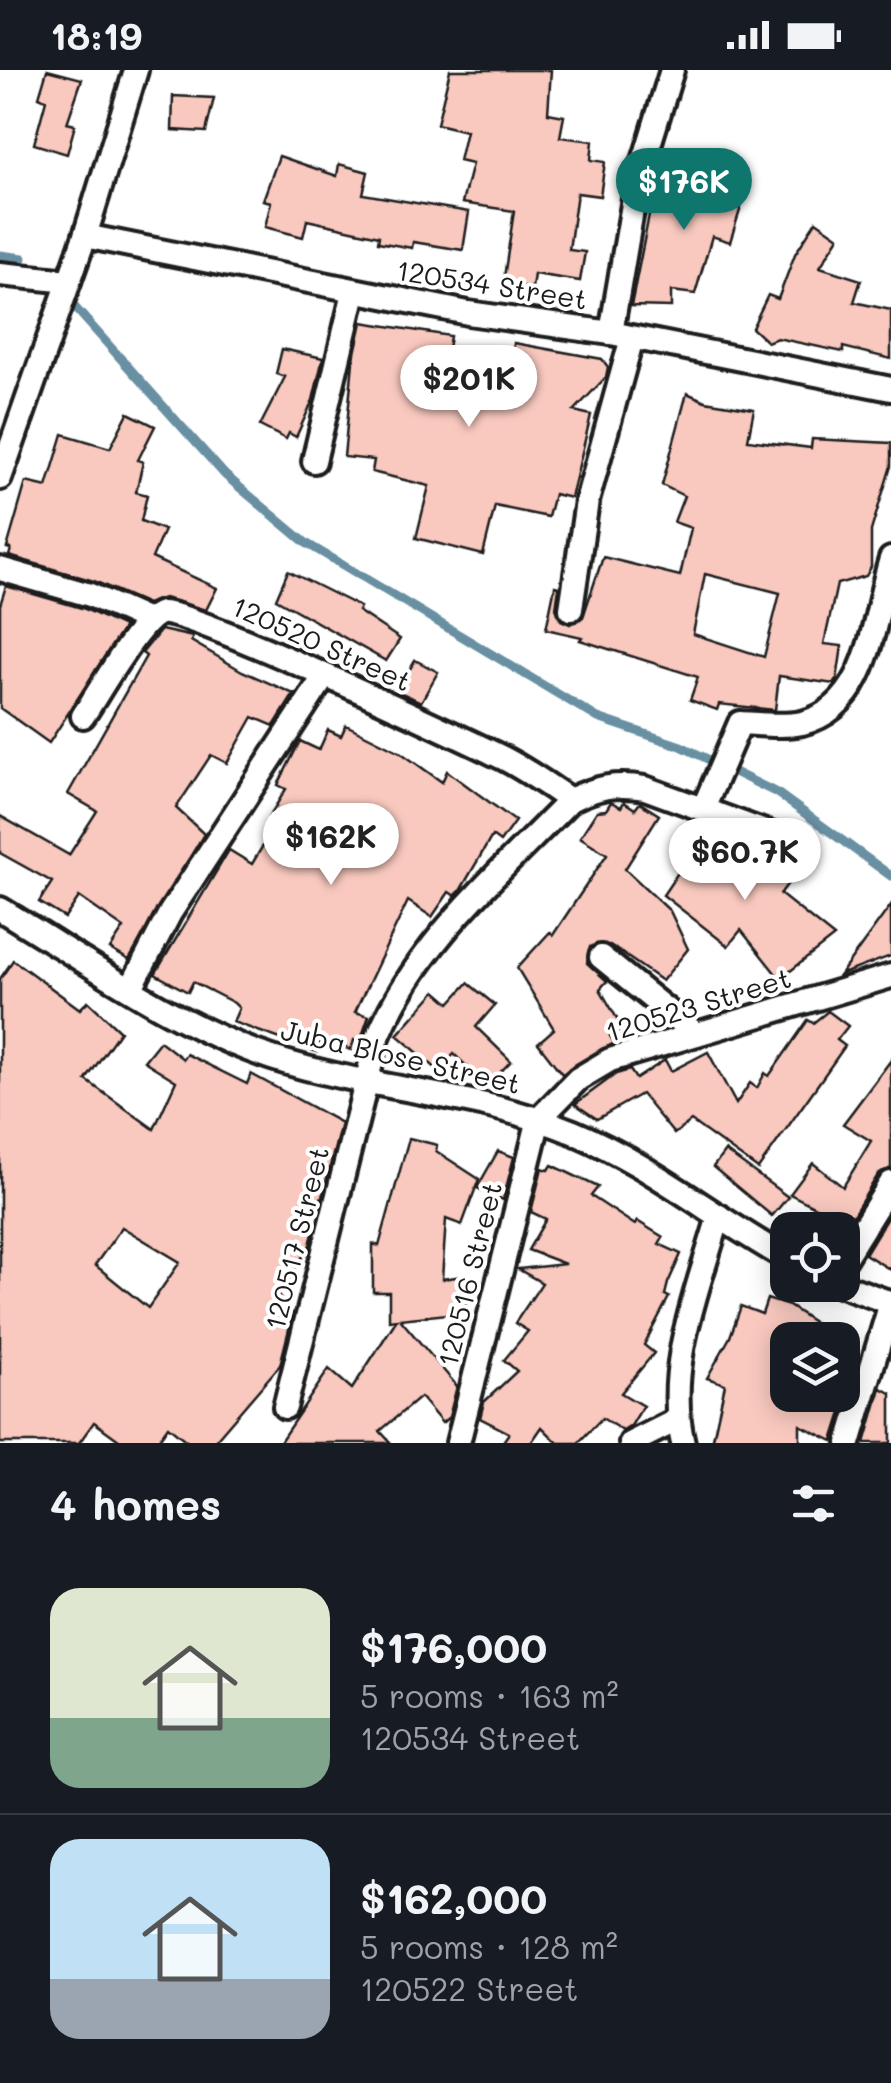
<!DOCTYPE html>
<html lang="en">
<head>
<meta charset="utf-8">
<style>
	body { margin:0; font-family:Mali,sans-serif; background:#242831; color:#f1f3f6; height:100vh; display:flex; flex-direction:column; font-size:38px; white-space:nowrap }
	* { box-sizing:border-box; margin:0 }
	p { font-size:32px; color:#9ea1a6 }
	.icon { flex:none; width:55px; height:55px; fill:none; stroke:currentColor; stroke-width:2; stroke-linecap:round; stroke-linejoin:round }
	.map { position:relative; height:1373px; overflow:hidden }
	.details { display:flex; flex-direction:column; background:#171b24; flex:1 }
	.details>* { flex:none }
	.tools { position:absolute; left:770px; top:1142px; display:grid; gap:20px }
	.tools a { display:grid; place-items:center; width:90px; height:90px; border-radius:20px; background:#171b24; box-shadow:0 5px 25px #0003; font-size:50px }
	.price { position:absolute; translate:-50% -85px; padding:0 22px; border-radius:35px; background:#fff; color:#222; font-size:32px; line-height:65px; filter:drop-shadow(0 2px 5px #0008) }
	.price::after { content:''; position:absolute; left:50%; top:60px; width:30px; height:22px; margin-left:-15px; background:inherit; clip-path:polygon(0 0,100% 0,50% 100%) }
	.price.on { background:#0f766e; color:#fff }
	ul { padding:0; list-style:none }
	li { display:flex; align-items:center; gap:30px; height:250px; padding:0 50px }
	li+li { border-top:2px solid #363941 }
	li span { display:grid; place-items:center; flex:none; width:280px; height:200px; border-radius:30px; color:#555 }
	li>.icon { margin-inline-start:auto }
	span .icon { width:120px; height:120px; fill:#fffc; stroke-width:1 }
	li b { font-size:42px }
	h2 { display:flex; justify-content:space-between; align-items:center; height:120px; padding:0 50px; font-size:42px }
	.status { display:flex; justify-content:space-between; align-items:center; height:70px; padding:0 50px; background:#171b24; direction:ltr }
	.status svg { height:28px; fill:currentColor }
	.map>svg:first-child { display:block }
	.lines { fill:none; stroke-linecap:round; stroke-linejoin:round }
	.stream { stroke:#688fa2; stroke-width:9 }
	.building { fill:#f9c9bf; stroke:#1c1c1c; stroke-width:2.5; fill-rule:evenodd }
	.street-casing { stroke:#1c1c1c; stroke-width:30 }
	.street { stroke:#fff; stroke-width:22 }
	.labels { text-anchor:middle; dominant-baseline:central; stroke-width:8; stroke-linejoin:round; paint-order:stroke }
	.street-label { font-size:28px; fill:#1c1c1c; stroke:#fff }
</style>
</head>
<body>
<div class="status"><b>18:19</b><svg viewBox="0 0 49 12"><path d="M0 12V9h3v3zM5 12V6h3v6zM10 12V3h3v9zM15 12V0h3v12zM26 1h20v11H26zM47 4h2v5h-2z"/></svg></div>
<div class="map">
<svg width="891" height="1373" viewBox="0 0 891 1373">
	<rect width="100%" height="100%" fill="#fff"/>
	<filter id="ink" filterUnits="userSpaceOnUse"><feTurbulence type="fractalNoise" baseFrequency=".01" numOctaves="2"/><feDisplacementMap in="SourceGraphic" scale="20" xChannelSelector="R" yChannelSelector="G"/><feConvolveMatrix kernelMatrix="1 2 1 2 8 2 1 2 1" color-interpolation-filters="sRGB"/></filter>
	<g filter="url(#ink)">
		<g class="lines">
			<!-- stream -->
			<g class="stream">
				<path d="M 0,185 L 23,188"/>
				<path d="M 71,233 L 225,405 L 306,473 L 598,648 L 681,676 L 777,723 L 891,806"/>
			</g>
		</g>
		<!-- building -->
		<g class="building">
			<path d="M 47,0 L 82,9 L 67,53 L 75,55 L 67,84 L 34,74 L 46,30 L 39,27 Z"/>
			<path d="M 450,0 L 551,0 L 548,43 L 564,46 L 560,67 L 593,71 L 591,90 L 605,92 L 600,126 L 577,123 L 569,180 L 585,182 L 580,211 L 534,204 L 532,218 L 503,214 L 514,141 L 462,133 L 472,94 L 459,91 L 466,61 L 437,54 Z"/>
			<path d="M 173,26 L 214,28 L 206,62 L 172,60 Z"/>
			<path d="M 279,86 L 337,106 L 339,94 L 368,102 L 363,124 L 469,142 L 463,180 L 413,172 L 412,178 L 378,172 L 379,166 L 307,150 L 303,167 L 265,157 L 271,132 L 263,130 Z"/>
			<path d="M 658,100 L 749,112 L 730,172 L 712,166 L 695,224 L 671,221 L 671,237 L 631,236 Z"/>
			<path d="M 816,151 L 839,167 L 820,197 L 861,210 L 854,232 L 891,240 L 891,289 L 843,277 L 843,282 L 777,268 L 767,272 L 752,258 L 768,225 L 778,229 L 795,184 Z"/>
			<path d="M 362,252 L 450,266 L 442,317 L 487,325 L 488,319 L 508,323 L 514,273 L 602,289 L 608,297 L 606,307 L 574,341 L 591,345 L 571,428 L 554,424 L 548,447 L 495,436 L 483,485 L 416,468 L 429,416 L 372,402 L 374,390 L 344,387 L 353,292 Z"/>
			<path d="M 282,279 L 323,288 L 313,330 L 296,367 L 289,363 L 286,369 L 260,356 L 285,307 L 276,304 Z"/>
			<path d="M 687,323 L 705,331 L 754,339 L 748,370 L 811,378 L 812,369 L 891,373 L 891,396 L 871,461 L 871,497 L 866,506 L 837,514 L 824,574 L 842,576 L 837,610 L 834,614 L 779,606 L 775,640 L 719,634 L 717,640 L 690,630 L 698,607 L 580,570 L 582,567 L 546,559 L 555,516 L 559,517 L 556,538 L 561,550 L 570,554 L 583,547 L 603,487 L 680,506 L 691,458 L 674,452 L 684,426 L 662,415 ZM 705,504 L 780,523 L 764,587 L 693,564 Z"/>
			<path d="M 128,343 L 155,356 L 138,390 L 143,392 L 136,422 L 147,425 L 141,451 L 164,460 L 152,488 L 217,518 L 206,540 L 164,528 L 147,534 L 94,511 L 9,486 L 11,479 L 7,478 L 26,412 L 47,417 L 63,364 L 110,378 Z"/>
			<path d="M 288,501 L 360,537 L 358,541 L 400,569 L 386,591 L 276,529 Z"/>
			<path d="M 6,516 L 85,539 L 124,557 L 49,673 L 0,638 L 0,535 Z"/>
			<path d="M 161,560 L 193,567 L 191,571 L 242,601 L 294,624 L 274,656 L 253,647 L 227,693 L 211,685 L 176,738 L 204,764 L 129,890 L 110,879 L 124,858 L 79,827 L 65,848 L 39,832 L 52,812 L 0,783 L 0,746 L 69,785 L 97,741 L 68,724 L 146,586 L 142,583 Z"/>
			<path d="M 415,590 L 438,602 L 421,632 L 397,621 Z"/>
			<path d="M 346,655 L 400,682 L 442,712 L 447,701 L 515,751 L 500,772 L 492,766 L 460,821 L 455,826 L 449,822 L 432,847 L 408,831 L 355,942 L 369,946 L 360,972 L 354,970 L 351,980 L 322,970 L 317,982 L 233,952 L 239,938 L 234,933 L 193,912 L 188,922 L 155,904 L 229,780 L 252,794 L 277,752 L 269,747 L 286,719 L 278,715 L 300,671 L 319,680 L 328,660 L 341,666 Z"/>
			<path d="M 611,732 L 621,737 L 624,732 L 635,739 L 640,733 L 659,745 L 625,799 L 670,841 L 688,879 L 662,911 L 610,875 L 590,877 L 587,893 L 607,911 L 600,919 L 623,959 L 610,966 L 614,973 L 562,1004 L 538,973 L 554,959 L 517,898 L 550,862 L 553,865 L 607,784 L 580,767 L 597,741 L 606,740 Z"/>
			<path d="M 706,761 L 773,794 L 771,799 L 789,812 L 780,824 L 834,867 L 780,909 L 741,860 L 728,876 L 663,825 Z"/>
			<path d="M 891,835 L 891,886 L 840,905 Z"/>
			<path d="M 13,890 L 80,939 L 88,931 L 120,961 L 86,1010 L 154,1059 L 176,1011 L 144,991 L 160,971 L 183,989 L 186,984 L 247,1014 L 251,1004 L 341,1053 L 323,1124 L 306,1157 L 314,1159 L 310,1175 L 278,1226 L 293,1243 L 280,1295 L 213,1373 L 189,1373 L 168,1356 L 156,1373 L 123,1373 L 94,1352 L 79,1373 L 0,1373 L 0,909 ZM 122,1157 L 180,1192 L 148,1238 L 95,1195 Z"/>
			<path d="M 468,913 L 495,935 L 476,957 L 511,991 L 487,1016 L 454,984 L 439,1001 L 397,965 L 436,921 L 450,933 Z"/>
			<path d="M 828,941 L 848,956 L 837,970 L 845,976 L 758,1099 L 691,1051 L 674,1064 L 641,1024 L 597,1049 L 575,1034 L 616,1004 L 630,1000 L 636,1009 L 665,990 L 671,1001 L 708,982 L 736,1034 L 750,1013 L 757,1018 L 765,1003 L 769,1006 L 808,950 L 813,953 Z"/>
			<path d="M 891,990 L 891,1098 L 878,1105 L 842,1163 L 833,1160 L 839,1149 L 790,1124 L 813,1093 L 843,1117 L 871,1071 L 843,1054 Z"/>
			<path d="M 409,1068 L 437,1075 L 436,1081 L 479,1109 L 462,1155 L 446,1149 L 442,1209 L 463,1206 L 467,1242 L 400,1249 L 457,1316 L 449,1347 L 442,1353 L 420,1327 L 380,1361 L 391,1373 L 279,1373 L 329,1299 L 352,1319 L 397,1249 L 389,1250 L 389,1222 L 373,1222 L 373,1174 L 379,1176 Z"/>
			<path d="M 498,1081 L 514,1087 L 503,1130 L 477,1118 Z"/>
			<path d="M 725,1081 L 788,1127 L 772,1146 L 713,1097 Z"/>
			<path d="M 552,1095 L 598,1117 L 591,1126 L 635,1155 L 637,1151 L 663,1167 L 659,1174 L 681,1184 L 668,1213 L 665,1225 L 669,1227 L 644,1275 L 654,1283 L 621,1323 L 643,1336 L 631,1356 L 623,1361 L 602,1348 L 578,1373 L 558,1373 L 542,1357 L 531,1373 L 502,1373 L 509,1363 L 480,1348 L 484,1332 L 517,1301 L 504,1290 L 528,1261 L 515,1253 L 542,1213 L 518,1199 L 565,1194 L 528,1180 L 546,1149 L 531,1142 L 542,1098 L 549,1100 Z"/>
			<path d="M 891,1141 L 891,1200 L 865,1184 Z"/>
			<path d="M 767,1229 L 789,1236 L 841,1270 L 788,1270 L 788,1325 L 842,1325 L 842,1295 L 855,1302 L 833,1371 L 800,1355 L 800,1373 L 712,1373 L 725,1314 L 707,1308 L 730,1267 L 741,1236 L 762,1244 Z"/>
			<path d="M 881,1318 L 891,1323 L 891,1373 L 865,1373 Z"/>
		</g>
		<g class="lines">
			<!-- street casing -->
			<g class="street-casing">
				<g id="street">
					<path d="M 85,166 L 468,243 L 611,263 L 891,319"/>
					<path d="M 0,204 L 69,211"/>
					<path d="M 611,263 L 636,117 L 672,0"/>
					<path d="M 314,391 L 354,222"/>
					<path d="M 0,408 L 85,166 L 136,0"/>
					<path d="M 0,499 L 90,525 L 148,551"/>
					<path d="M 571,539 L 587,431 L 632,268"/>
					<path d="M 83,646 C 97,626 139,549 161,543 C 185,537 465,669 505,689 C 528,701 549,716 570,730"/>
					<path d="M 703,739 L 740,653 C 760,654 783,657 802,653 C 872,636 873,545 891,489"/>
					<path d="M 0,839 C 87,891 175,956 272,988 C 370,1020 478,1023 573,1062 C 652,1095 714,1148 788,1189"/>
					<path d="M 601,887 L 696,964"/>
					<path d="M 131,918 L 170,843 L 324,607"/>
					<path d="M 842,1192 L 891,1113"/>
					<path d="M 842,1215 L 891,1233"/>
					<path d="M 285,1337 L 377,969 C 416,873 500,803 570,730 C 597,717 616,713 645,718 L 784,769"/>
					<path d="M 458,1373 L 539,1049 L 578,1009 L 610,990 L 891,906"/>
					<path d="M 631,1373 L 677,1350"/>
					<path d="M 683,1373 C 664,1298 699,1217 719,1146"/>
					<path d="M 849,1373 L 891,1233"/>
				</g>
			</g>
			<!-- street -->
			<use href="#street" class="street"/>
		</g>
	</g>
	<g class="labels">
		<!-- street labels -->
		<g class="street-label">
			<text transform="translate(492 214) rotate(9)">120534 Street</text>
			<text transform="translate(322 573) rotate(24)">120520 Street</text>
			<text transform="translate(698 934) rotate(-17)">120523 Street</text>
			<text transform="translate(401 986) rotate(13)">Juba Blose Street</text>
			<text transform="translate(296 1168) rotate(-76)">120517 Street</text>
			<text transform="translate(469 1204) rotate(-76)">120516 Street</text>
		</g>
	</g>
</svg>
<div class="tools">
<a><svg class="icon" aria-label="locate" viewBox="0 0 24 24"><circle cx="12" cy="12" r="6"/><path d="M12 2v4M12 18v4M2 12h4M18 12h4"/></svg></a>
<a><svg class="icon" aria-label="layers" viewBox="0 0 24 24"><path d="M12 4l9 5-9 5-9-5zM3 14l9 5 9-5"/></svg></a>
</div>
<b class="price on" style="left:684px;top:163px">$176K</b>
<b class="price" style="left:469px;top:360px">$201K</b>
<b class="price" style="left:331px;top:818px">$162K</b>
<b class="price" style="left:745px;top:833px">$60.7K</b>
</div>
<section class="details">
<h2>4 homes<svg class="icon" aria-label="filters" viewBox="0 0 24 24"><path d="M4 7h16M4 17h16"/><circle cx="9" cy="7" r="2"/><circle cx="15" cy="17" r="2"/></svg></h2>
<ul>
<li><span style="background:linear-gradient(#dfe7d0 65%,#7fa58c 0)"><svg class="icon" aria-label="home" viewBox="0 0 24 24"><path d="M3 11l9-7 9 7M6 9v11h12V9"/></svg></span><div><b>$176,000</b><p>5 rooms · 163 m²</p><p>120534 Street</p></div></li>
<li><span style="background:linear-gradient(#bfe0f5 70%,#9aa5b1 0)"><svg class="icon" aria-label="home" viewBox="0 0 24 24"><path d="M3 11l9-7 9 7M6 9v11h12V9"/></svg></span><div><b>$162,000</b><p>5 rooms · 128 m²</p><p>120522 Street</p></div></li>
</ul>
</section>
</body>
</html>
